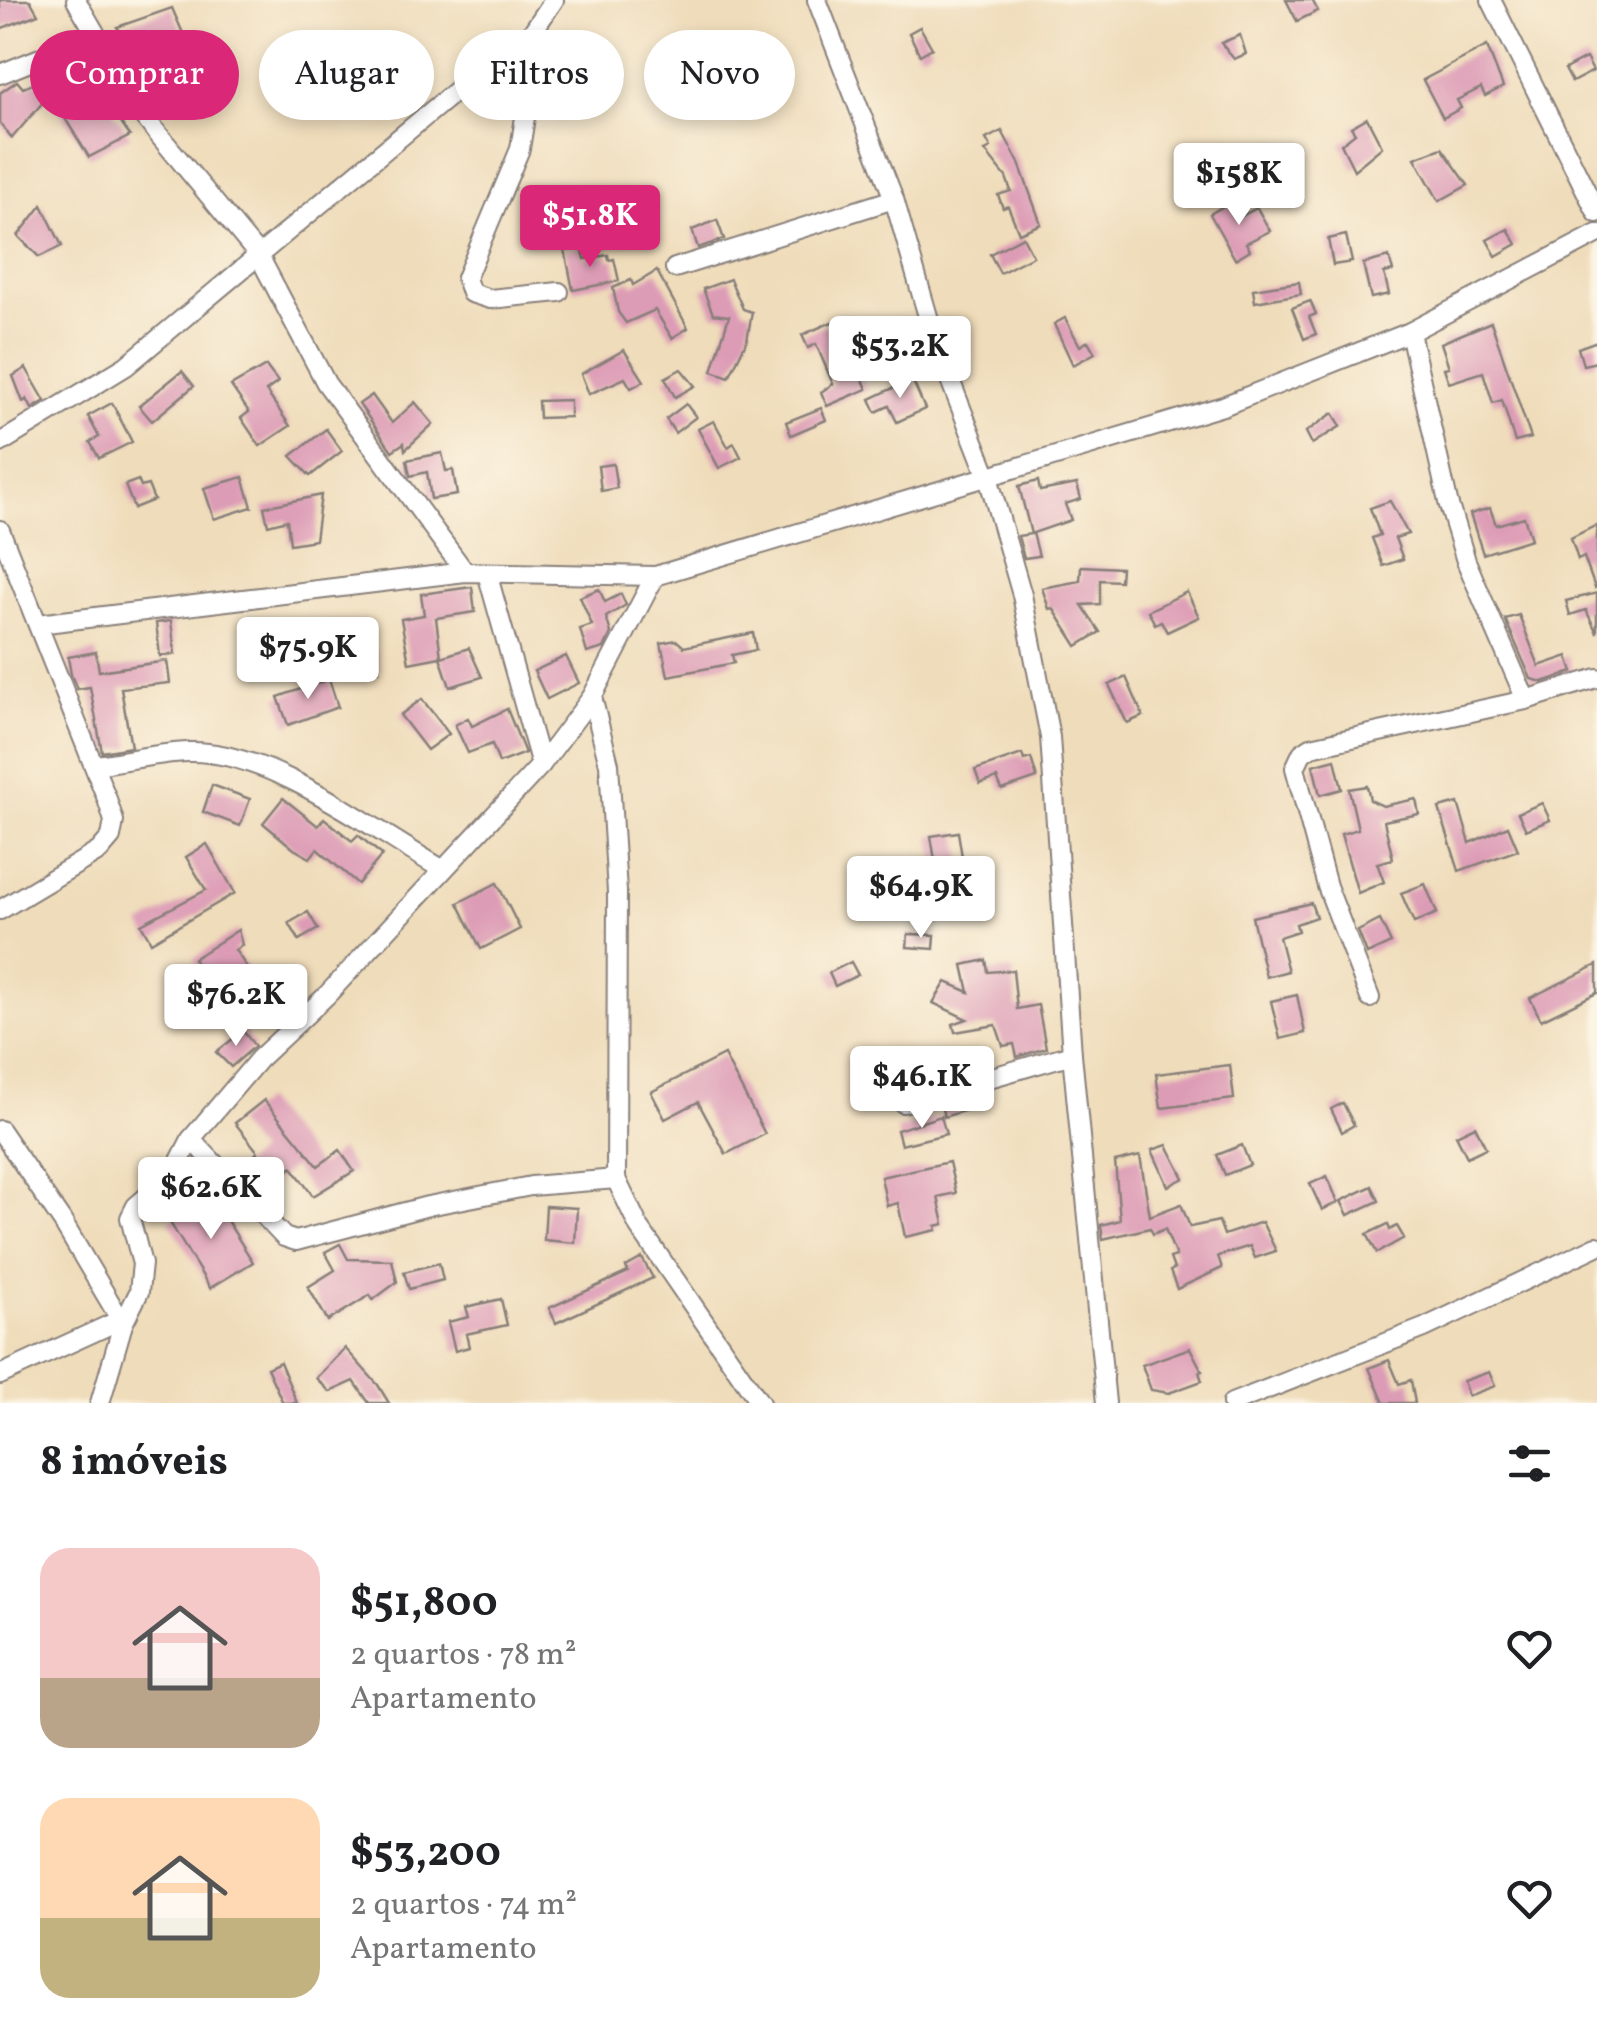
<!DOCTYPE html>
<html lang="pt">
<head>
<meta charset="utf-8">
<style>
	body { margin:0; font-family:Vollkorn,serif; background:#f6f6f6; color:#202124; height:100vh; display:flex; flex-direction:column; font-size:38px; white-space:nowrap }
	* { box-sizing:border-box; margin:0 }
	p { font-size:32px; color:#757577 }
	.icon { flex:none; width:55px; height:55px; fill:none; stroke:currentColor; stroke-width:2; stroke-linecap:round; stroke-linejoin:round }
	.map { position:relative; height:1403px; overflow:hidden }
	.side { display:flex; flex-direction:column; background:#fff; flex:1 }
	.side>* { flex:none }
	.banner { position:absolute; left:30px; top:30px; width:1000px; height:90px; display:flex; gap:20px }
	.price { position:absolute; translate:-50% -85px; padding:0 22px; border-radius:10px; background:#fff; color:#222; font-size:32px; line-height:65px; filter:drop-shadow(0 2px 5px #0008) }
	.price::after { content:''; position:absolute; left:50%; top:60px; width:30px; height:22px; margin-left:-15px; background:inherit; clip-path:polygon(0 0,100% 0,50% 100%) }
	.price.selected { background:#db2777; color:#fff }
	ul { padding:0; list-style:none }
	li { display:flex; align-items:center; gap:30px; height:250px; padding:0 40px }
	li span { display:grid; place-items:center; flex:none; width:280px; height:200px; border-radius:30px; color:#555 }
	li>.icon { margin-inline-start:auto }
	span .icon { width:120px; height:120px; fill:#fffc; stroke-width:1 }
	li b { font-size:42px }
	h2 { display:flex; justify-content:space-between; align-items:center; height:120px; padding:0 40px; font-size:42px }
	.chip { padding:0 35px; border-radius:45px; background:#fff; box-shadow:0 5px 15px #0003; font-size:35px; line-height:90px }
	.chip.selected { background:#db2777; color:#fff }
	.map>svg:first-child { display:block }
	.building { fill:#dd9cb6 }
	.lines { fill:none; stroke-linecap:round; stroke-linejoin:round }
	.minor-casing { stroke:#887f7a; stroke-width:22 }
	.minor { stroke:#fff; stroke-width:18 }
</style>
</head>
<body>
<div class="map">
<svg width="1597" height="1403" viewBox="0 0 1597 1403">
	<rect width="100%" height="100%" fill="#fcf5e5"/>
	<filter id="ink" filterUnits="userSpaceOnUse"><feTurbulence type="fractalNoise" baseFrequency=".01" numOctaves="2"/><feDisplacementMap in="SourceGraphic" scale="20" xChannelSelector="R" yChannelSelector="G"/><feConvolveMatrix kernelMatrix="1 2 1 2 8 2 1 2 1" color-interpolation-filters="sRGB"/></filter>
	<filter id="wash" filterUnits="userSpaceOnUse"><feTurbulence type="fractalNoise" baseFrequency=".0048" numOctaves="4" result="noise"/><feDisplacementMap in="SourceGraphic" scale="40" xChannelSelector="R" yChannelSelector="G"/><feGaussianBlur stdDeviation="2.25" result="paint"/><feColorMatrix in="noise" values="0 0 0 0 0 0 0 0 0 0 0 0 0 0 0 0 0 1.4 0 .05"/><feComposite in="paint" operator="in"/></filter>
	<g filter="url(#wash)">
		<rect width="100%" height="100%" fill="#efdcba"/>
		<g id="blocks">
			<!-- building -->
			<g class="building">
				<path d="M 0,0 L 30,0 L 38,14 L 0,29 Z"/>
				<path d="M 1286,0 L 1312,0 L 1318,11 L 1297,21 Z"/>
				<path d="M 172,8 L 185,38 L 138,54 L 117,27 Z"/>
				<path d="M 920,27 L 932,48 L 920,55 L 909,33 Z"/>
				<path d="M 1240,35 L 1246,54 L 1234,59 L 1221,43 Z"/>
				<path d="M 1487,46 L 1503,87 L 1485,96 L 1481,88 L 1457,100 L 1461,108 L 1443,118 L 1423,80 Z"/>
				<path d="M 1586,58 L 1593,71 L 1572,82 L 1565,69 Z"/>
				<path d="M 80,64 L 130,136 L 89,157 L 50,94 L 12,138 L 0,123 L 0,93 L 17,81 L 23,88 Z"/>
				<path d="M 1367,118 L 1382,147 L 1354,170 L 1341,144 L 1355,133 L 1351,127 Z"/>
				<path d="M 1002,131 L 1019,163 L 1041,224 L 1019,233 L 1008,206 L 1003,208 L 998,195 L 1011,191 L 1006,177 L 985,151 L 991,148 L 986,139 Z"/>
				<path d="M 1442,148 L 1468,185 L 1439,201 L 1415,158 Z"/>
				<path d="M 1229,203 L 1238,218 L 1257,208 L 1270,231 L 1246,243 L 1250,250 L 1235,259 L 1210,214 Z"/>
				<path d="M 42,205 L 62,246 L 39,257 L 18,236 Z"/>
				<path d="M 717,220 L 724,239 L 698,248 L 692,230 Z"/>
				<path d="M 1508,229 L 1517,244 L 1496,256 L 1487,240 Z"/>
				<path d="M 1346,235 L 1352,262 L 1333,265 L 1328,239 Z"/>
				<path d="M 1023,237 L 1033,256 L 1000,273 L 990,254 Z"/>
				<path d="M 582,247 L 585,259 L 608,255 L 609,260 L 614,259 L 619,281 L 573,290 L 565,250 Z"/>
				<path d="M 1389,257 L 1393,271 L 1384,273 L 1389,294 L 1371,298 L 1363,264 Z"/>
				<path d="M 657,271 L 688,328 L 672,338 L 655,310 L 626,323 L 618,312 L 613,288 L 631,280 L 633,285 Z"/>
				<path d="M 730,279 L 743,309 L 752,312 L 747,340 L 729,377 L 712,371 L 729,316 L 713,314 L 703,289 Z"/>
				<path d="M 1299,282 L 1301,294 L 1255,302 L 1253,289 Z"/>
				<path d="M 1310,301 L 1316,314 L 1309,317 L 1316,334 L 1304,339 L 1292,308 Z"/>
				<path d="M 1065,318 L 1080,346 L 1088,341 L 1095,353 L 1073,365 L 1054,324 Z"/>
				<path d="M 832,322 L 851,365 L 856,363 L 867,389 L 827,406 L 821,392 L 833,384 L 816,344 L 808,348 L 802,335 Z"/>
				<path d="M 1491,322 L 1531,438 L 1515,442 L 1502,400 L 1493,403 L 1483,372 L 1449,383 L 1444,368 L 1449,367 L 1441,343 Z"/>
				<path d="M 921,338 L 927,359 L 913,363 L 906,342 Z"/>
				<path d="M 1597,341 L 1597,362 L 1583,365 L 1578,348 Z"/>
				<path d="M 624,350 L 644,381 L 631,388 L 625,378 L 589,394 L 581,374 Z"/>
				<path d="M 266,366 L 278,382 L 266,391 L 290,426 L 260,446 L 241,418 L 249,412 L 231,386 Z"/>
				<path d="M 26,368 L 45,401 L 32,409 L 27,399 L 23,402 L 13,376 Z"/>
				<path d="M 681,369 L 695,386 L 675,397 L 665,378 Z"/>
				<path d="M 182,371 L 194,386 L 152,421 L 139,406 Z"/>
				<path d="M 912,379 L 925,409 L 897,422 L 889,406 L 876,412 L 870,399 Z"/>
				<path d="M 372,395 L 392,423 L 415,402 L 433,424 L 405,450 L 404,443 L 392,451 L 359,404 Z"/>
				<path d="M 570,400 L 570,417 L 539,418 L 538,401 Z"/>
				<path d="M 112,403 L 132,442 L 99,458 L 90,442 L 99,437 L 88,416 Z"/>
				<path d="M 686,404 L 696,417 L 675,433 L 666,419 Z"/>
				<path d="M 821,408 L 826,420 L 791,435 L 786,422 Z"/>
				<path d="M 1333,413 L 1341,426 L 1312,444 L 1306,432 Z"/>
				<path d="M 714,421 L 728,447 L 734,443 L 741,457 L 719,468 L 698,429 Z"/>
				<path d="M 326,429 L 342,451 L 310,476 L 291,456 Z"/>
				<path d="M 442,453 L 446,471 L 453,470 L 457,495 L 431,499 L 427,472 L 410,476 L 407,460 Z"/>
				<path d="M 613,464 L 617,488 L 601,491 L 598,466 Z"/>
				<path d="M 243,477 L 252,507 L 214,519 L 204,488 Z"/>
				<path d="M 138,480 L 141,487 L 148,485 L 154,500 L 134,508 L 125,485 Z"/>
				<path d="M 1038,481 L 1040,491 L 1077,484 L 1081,499 L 1065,504 L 1071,520 L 1033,533 L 1039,556 L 1024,558 L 1018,536 L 1031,534 L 1019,486 Z"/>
				<path d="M 321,495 L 315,540 L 290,544 L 287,520 L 268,525 L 264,507 Z"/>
				<path d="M 1390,501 L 1408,534 L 1395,538 L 1403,559 L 1383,566 L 1372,538 L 1380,535 L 1370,508 Z"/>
				<path d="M 1490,508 L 1496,525 L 1524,517 L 1531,539 L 1483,554 L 1470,514 Z"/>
				<path d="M 1597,525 L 1597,587 L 1595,588 L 1584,557 L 1578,560 L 1571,538 Z"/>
				<path d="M 1081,566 L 1121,568 L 1120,581 L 1100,580 L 1100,604 L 1082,605 L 1100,632 L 1077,646 L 1053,608 L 1049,609 L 1042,588 L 1080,581 Z"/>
				<path d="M 472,587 L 475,612 L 436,618 L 441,657 L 469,648 L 482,677 L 450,687 L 440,657 L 409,663 L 401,619 L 424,615 L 421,594 Z"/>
				<path d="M 599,589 L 605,602 L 621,594 L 626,605 L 606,617 L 611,633 L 604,648 L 587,653 L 580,629 L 592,625 L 580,597 Z"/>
				<path d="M 1187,592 L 1199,617 L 1167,632 L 1161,621 L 1155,624 L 1148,611 Z"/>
				<path d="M 1597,593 L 1597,633 L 1586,610 L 1570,615 L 1566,601 Z"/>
				<path d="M 1519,615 L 1539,666 L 1568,656 L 1573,672 L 1543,682 L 1531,679 L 1505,619 Z"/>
				<path d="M 171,621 L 175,654 L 160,656 L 156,623 Z"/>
				<path d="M 753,633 L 756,650 L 732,655 L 734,663 L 668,676 L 661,643 L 676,640 L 684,647 Z"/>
				<path d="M 376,650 L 379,671 L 333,678 L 323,651 Z"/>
				<path d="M 96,652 L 99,671 L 167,661 L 170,683 L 121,688 L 131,747 L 102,752 L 90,687 L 77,689 L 71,675 L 68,657 Z"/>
				<path d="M 566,656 L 579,683 L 547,699 L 534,671 Z"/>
				<path d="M 1126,677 L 1143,716 L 1127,723 L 1109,685 Z"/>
				<path d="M 329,679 L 338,707 L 288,725 L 278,697 Z"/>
				<path d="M 422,699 L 449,734 L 427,750 L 400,715 Z"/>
				<path d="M 507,709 L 525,753 L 499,763 L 492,744 L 468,753 L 455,725 L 468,718 L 472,726 Z"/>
				<path d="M 1022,754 L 1024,760 L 1031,758 L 1037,778 L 1002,790 L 997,778 L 980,784 L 975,770 Z"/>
				<path d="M 1335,759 L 1342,789 L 1320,795 L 1313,765 Z"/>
				<path d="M 212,785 L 250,799 L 240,826 L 203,812 Z"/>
				<path d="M 1367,786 L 1370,800 L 1383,806 L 1416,799 L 1419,814 L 1384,821 L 1393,859 L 1377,863 L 1384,882 L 1358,893 L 1341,834 L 1358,829 L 1349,789 Z"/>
				<path d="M 283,798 L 318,826 L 324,818 L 352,841 L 358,835 L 382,855 L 358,884 L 317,849 L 310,858 L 294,849 L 263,823 Z"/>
				<path d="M 1458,803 L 1470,843 L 1508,826 L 1518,850 L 1459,871 L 1439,808 Z"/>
				<path d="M 1542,803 L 1550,820 L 1526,830 L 1518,813 Z"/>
				<path d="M 958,832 L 965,875 L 938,879 L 931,836 Z"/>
				<path d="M 207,844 L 235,893 L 151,942 L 141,924 L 206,890 L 186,857 Z"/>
				<path d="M 497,883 L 520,929 L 481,949 L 458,903 Z"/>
				<path d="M 1425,884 L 1437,913 L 1414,923 L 1401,893 Z"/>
				<path d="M 1311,903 L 1316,917 L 1296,924 L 1298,931 L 1279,937 L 1288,971 L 1266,977 L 1252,917 Z"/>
				<path d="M 308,912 L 318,929 L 299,940 L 289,923 Z"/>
				<path d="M 1380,920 L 1391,943 L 1367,954 L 1358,931 Z"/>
				<path d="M 238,930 L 242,945 L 235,950 L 261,988 L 228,1010 L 193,959 Z"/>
				<path d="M 908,934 L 935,935 L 934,949 L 907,947 Z"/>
				<path d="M 986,960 L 988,972 L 1013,970 L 1017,1009 L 1038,1005 L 1046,1048 L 1017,1057 L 1014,1044 L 1003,1046 L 996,1025 L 955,1032 L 953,1024 L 967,1019 L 933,1003 L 946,982 L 969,992 L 963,965 Z"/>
				<path d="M 851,962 L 858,975 L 835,986 L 829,973 Z"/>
				<path d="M 1597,965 L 1597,993 L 1541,1020 L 1530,998 Z"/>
				<path d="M 1297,995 L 1305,1033 L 1280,1039 L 1271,1001 Z"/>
				<path d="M 243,1031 L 255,1046 L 231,1067 L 216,1052 Z"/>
				<path d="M 724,1055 L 765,1134 L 726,1154 L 698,1102 L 665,1119 L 651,1092 Z"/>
				<path d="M 1230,1065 L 1234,1099 L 1161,1108 L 1156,1074 Z"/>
				<path d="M 977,1095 L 980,1106 L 944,1117 L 941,1105 Z"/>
				<path d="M 264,1100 L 318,1166 L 340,1150 L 354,1171 L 313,1196 L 292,1167 L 276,1181 L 270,1174 L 254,1187 L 237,1170 L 258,1152 L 235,1123 Z"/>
				<path d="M 1343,1103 L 1354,1125 L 1342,1132 L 1331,1109 Z"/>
				<path d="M 941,1116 L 946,1134 L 901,1145 L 897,1130 Z"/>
				<path d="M 1475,1126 L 1486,1148 L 1467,1157 L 1456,1135 Z"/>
				<path d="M 1167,1145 L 1184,1178 L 1168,1186 L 1152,1150 Z"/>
				<path d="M 1242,1145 L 1250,1165 L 1225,1175 L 1217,1155 Z"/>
				<path d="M 1140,1156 L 1150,1216 L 1181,1204 L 1190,1227 L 1219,1221 L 1224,1235 L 1262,1222 L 1276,1251 L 1255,1258 L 1250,1246 L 1218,1256 L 1222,1268 L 1177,1289 L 1170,1271 L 1174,1269 L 1170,1258 L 1176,1256 L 1165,1229 L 1153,1234 L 1150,1228 L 1103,1239 L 1101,1225 L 1120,1220 L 1115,1162 Z"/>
				<path d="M 949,1162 L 956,1193 L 938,1197 L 944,1224 L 936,1226 L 937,1230 L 905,1237 L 898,1203 L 887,1206 L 881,1177 Z"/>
				<path d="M 1327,1176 L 1338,1202 L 1322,1210 L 1310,1184 Z"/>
				<path d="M 1372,1186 L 1379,1201 L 1348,1215 L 1341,1201 Z"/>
				<path d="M 211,1195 L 253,1262 L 210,1288 L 169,1221 Z"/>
				<path d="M 546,1206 L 577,1208 L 575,1243 L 544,1240 Z"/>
				<path d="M 1388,1224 L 1390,1230 L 1397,1226 L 1404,1238 L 1377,1253 L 1367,1234 Z"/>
				<path d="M 340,1244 L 348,1259 L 392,1260 L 397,1282 L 373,1300 L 370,1295 L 328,1321 L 308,1287 L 335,1270 L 325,1252 Z"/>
				<path d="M 642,1258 L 653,1278 L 556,1323 L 549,1308 L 628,1272 L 626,1267 Z"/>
				<path d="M 439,1263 L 443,1280 L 409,1289 L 404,1272 Z"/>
				<path d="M 501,1299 L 507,1325 L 466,1334 L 469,1347 L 455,1351 L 448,1322 L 469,1317 L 466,1307 Z"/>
				<path d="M 345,1348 L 378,1385 L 389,1403 L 369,1403 L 354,1381 L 330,1392 L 316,1378 Z"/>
				<path d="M 1190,1348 L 1202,1371 L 1199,1372 L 1202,1381 L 1169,1393 L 1151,1390 L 1142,1365 Z"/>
				<path d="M 1389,1360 L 1399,1384 L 1411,1380 L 1415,1403 L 1384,1403 L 1369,1368 Z"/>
				<path d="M 280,1362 L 297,1403 L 283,1403 L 267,1368 Z"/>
				<path d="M 1489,1372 L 1495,1386 L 1468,1396 L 1463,1381 Z"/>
			</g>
		</g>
	</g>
	<g filter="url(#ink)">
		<use href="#blocks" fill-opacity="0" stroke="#887f7a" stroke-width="2.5"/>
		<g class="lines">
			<!-- minor casing -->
			<g class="minor-casing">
				<g id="minor">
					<path d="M 76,0 L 144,117 L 259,256 L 326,383 L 465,572"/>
					<path d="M 817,0 L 894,199 L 936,344 L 988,477 L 1022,595 L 1050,737 L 1072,1054 L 1106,1403"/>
					<path d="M 1491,0 L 1597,213"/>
					<path d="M 529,37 L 528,98 L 520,149 L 466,278 L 471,293 L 490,299 L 559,292"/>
					<path d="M 0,74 L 95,36"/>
					<path d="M 675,268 L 894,199"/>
					<path d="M 1410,332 L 1448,502 L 1466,561 L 1526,700"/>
					<path d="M 0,443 L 126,366 L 476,74 L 529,37 L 554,0"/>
					<path d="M 0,530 L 107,799 L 114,821 L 111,837 L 99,851 L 0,910"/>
					<path d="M 487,573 L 541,765"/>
					<path d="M 38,624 L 465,572 L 655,576 L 1223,406 L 1410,332 L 1597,234"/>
					<path d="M 592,697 L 609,764 L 617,892 L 616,1179 L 639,1227 L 760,1403"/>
					<path d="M 96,765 C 126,761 157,753 188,752 C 269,749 372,829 442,869"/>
					<path d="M 1370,998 L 1327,886 L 1295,768 L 1302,753 L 1311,747 L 1526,700 L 1597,678"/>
					<path d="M 903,1103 L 1072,1054"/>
					<path d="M 0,1130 L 62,1221 L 123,1324"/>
					<path d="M 191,1139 L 284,1237 L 296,1241 L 428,1206 L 531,1186 L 616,1179"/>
					<path d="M 0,1375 L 120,1320"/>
					<path d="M 100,1403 L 123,1324 L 139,1292 L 142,1264 L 130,1218 L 136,1206 L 173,1174 L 191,1139 L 259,1059 L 326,996 L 541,765 L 592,697 L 655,576"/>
					<path d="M 1232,1403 L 1424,1328 L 1597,1246"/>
				</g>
			</g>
			<!-- minor -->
			<use href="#minor" class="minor"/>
		</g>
	</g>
</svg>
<b class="price" style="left:1239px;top:228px">$158K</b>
<b class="price selected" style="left:590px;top:270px">$51.8K</b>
<b class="price" style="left:900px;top:401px">$53.2K</b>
<b class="price" style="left:308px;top:702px">$75.9K</b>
<b class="price" style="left:921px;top:941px">$64.9K</b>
<b class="price" style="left:236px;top:1049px">$76.2K</b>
<b class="price" style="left:922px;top:1131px">$46.1K</b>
<b class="price" style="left:211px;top:1242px">$62.6K</b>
<div class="banner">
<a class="chip selected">Comprar</a>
<a class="chip">Alugar</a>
<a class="chip">Filtros</a>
<a class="chip">Novo</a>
</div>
</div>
<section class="side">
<h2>8 imóveis<svg class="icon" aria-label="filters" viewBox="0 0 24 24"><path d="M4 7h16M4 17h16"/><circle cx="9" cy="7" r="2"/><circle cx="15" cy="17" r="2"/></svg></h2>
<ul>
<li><span style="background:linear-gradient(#f6c9c9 65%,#b9a48a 0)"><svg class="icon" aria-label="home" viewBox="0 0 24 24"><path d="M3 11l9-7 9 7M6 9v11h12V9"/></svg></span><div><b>$51,800</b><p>2 quartos · 78 m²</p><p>Apartamento</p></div><svg class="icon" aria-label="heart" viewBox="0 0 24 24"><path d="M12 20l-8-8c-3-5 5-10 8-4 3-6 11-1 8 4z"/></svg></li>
<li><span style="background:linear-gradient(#ffd9b3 60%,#c2b280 0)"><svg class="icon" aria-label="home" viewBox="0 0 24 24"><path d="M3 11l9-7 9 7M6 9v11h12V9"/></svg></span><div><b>$53,200</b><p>2 quartos · 74 m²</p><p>Apartamento</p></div><svg class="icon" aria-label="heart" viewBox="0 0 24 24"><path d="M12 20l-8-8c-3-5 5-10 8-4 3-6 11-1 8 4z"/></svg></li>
</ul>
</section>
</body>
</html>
